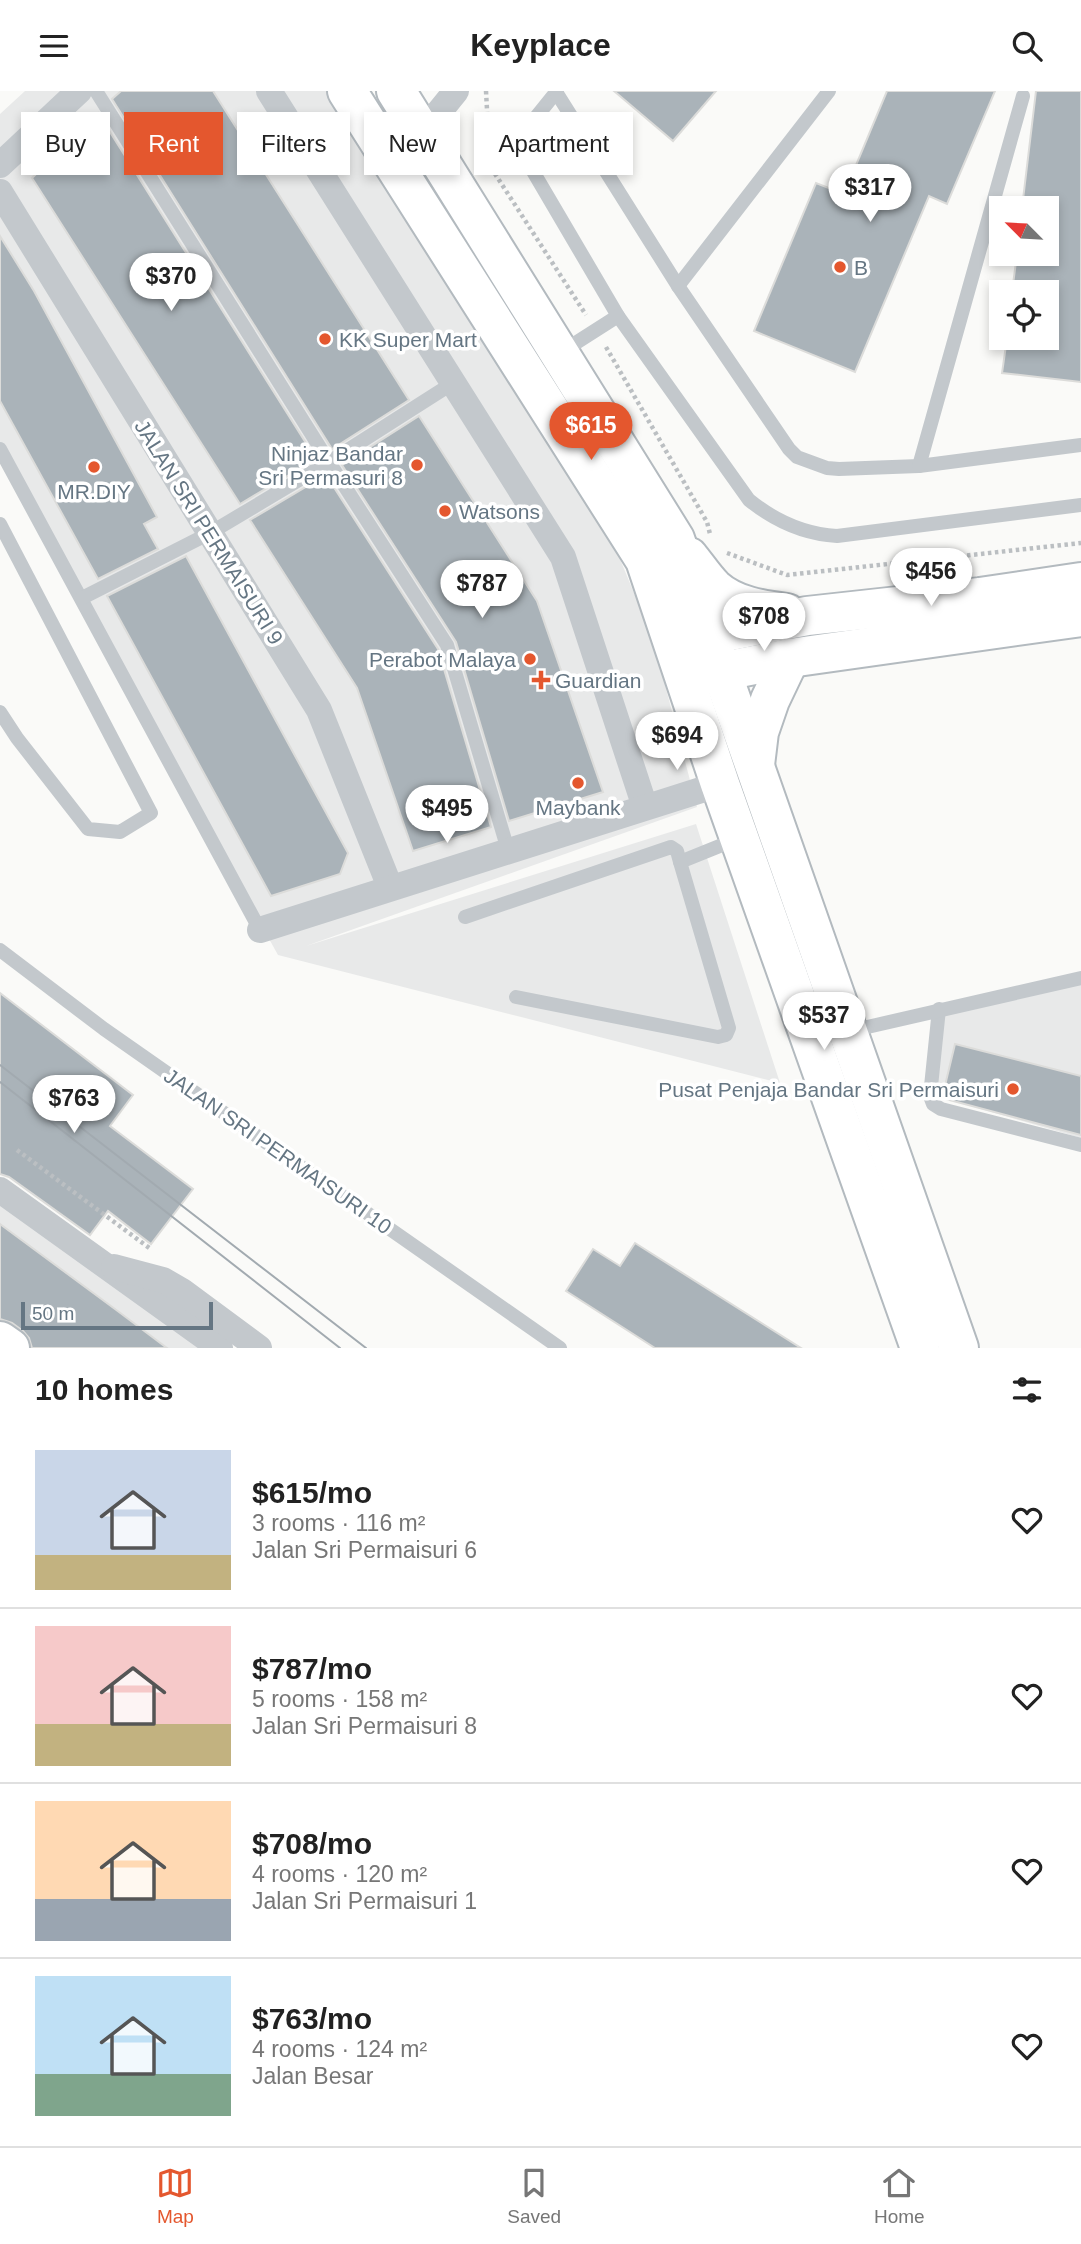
<!DOCTYPE html>
<html lang="en">
<head>
<meta charset="utf-8">
<style>
	body { margin:0; font-family:Arial,sans-serif; background:#f2f2f2; color:#222; height:100vh; display:flex; flex-direction:column; font-size:26px; white-space:nowrap }
	* { box-sizing:border-box; margin:0 }
	p { font-size:23px; color:#767676 }
	.icon { flex:none; width:38px; height:38px; fill:none; stroke:currentColor; stroke-width:2; stroke-linecap:round; stroke-linejoin:round }
	.map { position:relative; height:1257px; overflow:hidden }
	.drawer { display:flex; flex-direction:column; background:#fff; flex:1 }
	.drawer>* { flex:none }
	.top-card { position:absolute; left:21px; top:21px; width:700px; height:63px; display:flex; gap:14px }
	.needle { width:46px; rotate:294deg }
	.fabs { position:absolute; left:989px; top:105px; display:grid; gap:14px }
	.fabs a { display:grid; place-items:center; width:70px; height:70px; border-radius:0px; background:#fff; box-shadow:0 4px 10px #0003; font-size:35px }
	.scale { position:absolute; left:21px; bottom:18px; width:192px; box-sizing:border-box; padding-left:7px; border:4px solid #657683; border-top:0; font-size:19px; line-height:24px; white-space:nowrap; color:#657683; -webkit-text-stroke:5px #fff; paint-order:stroke }
	.price { position:absolute; translate:-50% -60px; padding:0 16px; border-radius:24px; background:#fff; color:#222; font-size:23px; line-height:46px; filter:drop-shadow(0 2px 4px #0008) }
	.price::after { content:''; position:absolute; left:50%; top:42px; width:21px; height:16px; margin-left:-10px; background:inherit; clip-path:polygon(0 0,100% 0,50% 100%) }
	.price.selected { background:#e4572e; color:#fff }
	ul { padding:0; list-style:none }
	li { display:flex; align-items:center; gap:21px; height:175px; padding:0 35px }
	li+li { border-top:2px solid #e0e0e0 }
	li span { display:grid; place-items:center; flex:none; width:196px; height:140px; border-radius:0px; color:#555 }
	li>.icon { margin-inline-start:auto }
	span .icon { width:84px; height:84px; fill:#fffc; stroke-width:1 }
	li b { font-size:30px }
	h2 { display:flex; justify-content:space-between; align-items:center; height:84px; padding:0 35px; font-size:30px }
	.tag { padding:0 24px; border-radius:0px; background:#fff; box-shadow:0 4px 10px #0003; font-size:24px; line-height:63px }
	.tag.selected { background:#e4572e; color:#fff }
	header { display:flex; justify-content:space-between; align-items:center; height:91px; padding:0 35px; background:#fff; font-size:32px; font-weight:600 }
	.tab-bar { display:flex; justify-content:space-around; align-items:center; height:98px; border-top:2px solid #e0e0e0; background:#fff; font-size:19px; color:#767676 }
	.tab-bar a { display:grid; justify-items:center; gap:4px }
	.tab-bar .selected { color:#e4572e }
	.map>svg:first-child { display:block }
	.built { fill:#e8e9e9 }
	.building { fill:#aab3b9; stroke:#dcdcda; stroke-width:2 }
	.lines { fill:none; stroke-linecap:round; stroke-linejoin:round }
	.secondary-casing { stroke:#b3babf; stroke-width:42 }
	.path { stroke:#bbbfc2; stroke-width:4.5; stroke-dasharray:3.5 3.5; stroke-linecap:butt }
	.lane { stroke:#c3c8cc; stroke-width:14 }
	.street { stroke:#c3c8cc; stroke-width:26 }
	.secondary { stroke:#fff; stroke-width:38 }
	.tram { stroke:#a2aab0; stroke-width:2 }
	.poi-dot { fill:#e4572e; stroke:#fff; stroke-width:2.5 }
	.labels { text-anchor:middle; dominant-baseline:central; stroke-width:7; stroke-linejoin:round; paint-order:stroke }
	.poi-label { font-size:21px; fill:#657683; stroke:#fff; text-anchor:start }
	.street-label { font-size:21px; fill:#657683; stroke:#fff }
</style>
</head>
<body>
<header><svg class="icon" aria-label="menu" viewBox="0 0 24 24"><path d="M4 6h16M4 12h16M4 18h16"/></svg>Keyplace<svg class="icon" aria-label="search" viewBox="0 0 24 24"><circle cx="10" cy="10" r="6"/><path d="M15 15l6 6"/></svg></header>
<div class="map">
<svg width="1081" height="1257" viewBox="0 0 1081 1257">
	<rect width="100%" height="100%" fill="#fafaf8"/>
	<!-- built -->
	<g class="built">
		<path d="M 25,0 L 329,0 L 615,456 L 653,548 L 697,716 L 306,855 L 696,733 L 780,992 L 278,864 L 0,364 L 0,23 Z"/>
		<path d="M 1081,893 L 1081,1047 L 936,1005 L 944,922 Z"/>
		<path d="M 0,1109 L 210,1257 L 0,1257 Z"/>
	</g>
	<!-- building -->
	<g class="building">
		<path d="M 121,0 L 213,0 L 409,309 L 332,358 L 112,8 Z"/>
		<path d="M 614,0 L 716,0 L 673,50 Z"/>
		<path d="M 887,0 L 995,0 L 947,113 L 929,105 L 855,281 L 754,240 L 816,92 L 844,103 Z"/>
		<path d="M 1036,0 L 1081,0 L 1081,291 L 1002,282 L 1007,247 L 1046,247 L 1046,201 L 1012,201 L 1017,163 L 1046,163 L 1046,117 L 1022,117 Z"/>
		<path d="M 98,22 L 316,368 L 240,413 L 32,87 Z"/>
		<path d="M 0,145 L 34,200 L 157,426 L 144,433 L 158,458 L 98,488 L 0,310 Z"/>
		<path d="M 419,325 L 537,510 L 603,701 L 509,730 L 456,551 L 342,374 Z"/>
		<path d="M 326,384 L 438,558 L 491,736 L 413,760 L 357,597 L 250,429 Z"/>
		<path d="M 186,465 L 348,762 L 340,783 L 271,805 L 107,505 Z"/>
		<path d="M 0,902 L 133,1004 L 110,1035 L 193,1098 L 151,1153 L 108,1120 L 90,1144 L 9,1086 L 0,1083 Z"/>
		<path d="M 955,953 L 1081,985 L 1081,1044 L 942,1007 Z"/>
		<path d="M 0,1133 L 119,1221 L 167,1257 L 32,1257 L 29,1247 L 23,1240 L 12,1232 L 0,1228 Z"/>
		<path d="M 635,1152 L 801,1257 L 655,1257 L 566,1200 L 593,1158 L 620,1175 Z"/>
	</g>
	<g class="lines">
		<!-- secondary casing -->
		<g class="secondary-casing">
			<g id="secondary">
				<path d="M 347,0 L 645,469 L 720,693 L 920,1257"/>
				<path d="M 396,0 L 675,448 L 959,1257"/>
				<path d="M 689,466 C 697,476 705,488 714,497 C 734,515 762,519 787,522"/>
				<path d="M 685,549 L 807,525 L 980,506 L 1081,491"/>
				<path d="M 698,585 L 790,567 L 1081,526"/>
				<path d="M 755,674 L 759,641 L 770,609 L 790,567"/>
				<path d="M 0,1250 L 10,1257"/>
			</g>
		</g>
		<!-- path -->
		<g class="path">
			<path d="M 486,0 L 490,75 L 586,224"/>
			<path d="M 606,256 L 707,431 L 710,443"/>
			<path d="M 727,462 L 787,484 L 1081,452"/>
			<path d="M 17,1059 L 152,1159"/>
		</g>
		<!-- lane -->
		<g class="lane">
			<path d="M 96,0 L 329,371 L 447,554 L 508,759"/>
			<path d="M 557,0 L 524,41 L 524,65 L 618,225 L 749,409 C 775,430 803,443 837,445 L 1081,414"/>
			<path d="M 556,1 L 678,195 L 789,358 L 797,366 L 827,377 L 839,378 L 919,375 L 1081,354"/>
			<path d="M 678,195 L 829,0"/>
			<path d="M 560,262 L 618,225"/>
			<path d="M 0,358 L 260,839"/>
			<path d="M 919,375 L 1023,5"/>
			<path d="M 0,433 L 151,722 L 120,741 L 88,738 L 17,647 L 0,621"/>
			<path d="M 82,507 L 210,442 L 329,371 L 453,292"/>
			<path d="M 680,771 L 737,748"/>
			<path d="M 465,826 L 671,756 L 677,760 L 680,771 L 729,937 L 726,944 L 718,946 L 516,906"/>
			<path d="M 0,859 L 104,938 L 560,1257"/>
			<path d="M 939,918 L 930,1005 L 933,1013 L 941,1018 L 1081,1054"/>
			<path d="M 850,940 L 1081,887"/>
		</g>
		<!-- street -->
		<g class="street">
			<path d="M 269,0 L 563,466 L 642,707 L 648,714"/>
			<path d="M 0,74 L 79,0"/>
			<path d="M 396,74 L 456,0"/>
			<path d="M 0,101 L 319,619 L 390,796"/>
			<path d="M 260,839 L 720,693"/>
			<path d="M 0,1099 L 220,1257"/>
			<path d="M 114,1176 L 163,1189 L 182,1200 L 259,1257"/>
		</g>
		<!-- secondary -->
		<use href="#secondary" class="secondary"/>
		<!-- tram -->
		<g class="tram">
			<path d="M 0,974 L 366,1257"/>
			<path d="M 0,991 L 340,1257"/>
		</g>
	</g>
	<!-- markers -->
	<g class="poi-dot">
		<circle cx="840" cy="176" r="7"/>
		<circle cx="325" cy="248" r="7"/>
		<circle cx="417" cy="374" r="7"/>
		<circle cx="94" cy="376" r="7"/>
		<circle cx="445" cy="420" r="7"/>
		<circle cx="530" cy="568" r="7"/>
		<path d="M537.5 578.5h7v7h7v7h-7v7h-7v-7h-7v-7h7z"/>
		<circle cx="578" cy="692" r="7"/>
		<circle cx="1013" cy="998" r="7"/>
	</g>
	<g class="labels">
		<!-- poi labels -->
		<g class="poi-label">
			<text x="854" y="176">B</text>
			<text x="339" y="248">KK Super Mart</text>
			<text x="403" y="362" text-anchor="end">Ninjaz Bandar<tspan x="403" dy="24">Sri Permasuri 8</tspan></text>
			<text x="94" y="400" text-anchor="middle">MR.DIY</text>
			<text x="459" y="420">Watsons</text>
			<text x="516" y="568" text-anchor="end">Perabot Malaya</text>
			<text x="555" y="589">Guardian</text>
			<text x="578" y="716" text-anchor="middle">Maybank</text>
			<text x="999" y="998" text-anchor="end">Pusat Penjaja Bandar Sri Permaisuri</text>
		</g>
		<!-- street labels -->
		<g class="street-label">
			<text transform="translate(209 441) rotate(58)">JALAN SRI PERMAISURI 9</text>
			<text transform="translate(278 1060) rotate(35)">JALAN SRI PERMAISURI 10</text>
		</g>
	</g>
</svg>
<div class="fabs">
<a><svg class="needle" viewBox="-14 -14 28 28"><path d="M0-13l5 13h-10z" fill="#e53935"/><path d="M0 13l5-13h-10z" fill="#767676"/></svg></a>
<a><svg class="icon" aria-label="locate" viewBox="0 0 24 24"><circle cx="12" cy="12" r="6"/><path d="M12 2v4M12 18v4M2 12h4M18 12h4"/></svg></a>
</div>
<div class="scale">50 m</div>
<b class="price" style="left:870px;top:133px">$317</b>
<b class="price" style="left:171px;top:222px">$370</b>
<b class="price selected" style="left:591px;top:371px">$615</b>
<b class="price" style="left:931px;top:517px">$456</b>
<b class="price" style="left:482px;top:529px">$787</b>
<b class="price" style="left:764px;top:562px">$708</b>
<b class="price" style="left:677px;top:681px">$694</b>
<b class="price" style="left:447px;top:754px">$495</b>
<b class="price" style="left:824px;top:961px">$537</b>
<b class="price" style="left:74px;top:1044px">$763</b>
<div class="top-card">
<a class="tag">Buy</a>
<a class="tag selected">Rent</a>
<a class="tag">Filters</a>
<a class="tag">New</a>
<a class="tag">Apartment</a>
</div>
</div>
<section class="drawer">
<h2>10 homes<svg class="icon" aria-label="filters" viewBox="0 0 24 24"><path d="M4 7h16M4 17h16"/><circle cx="9" cy="7" r="2"/><circle cx="15" cy="17" r="2"/></svg></h2>
<ul>
<li><span style="background:linear-gradient(#c9d6e8 75%,#c2b280 0)"><svg class="icon" aria-label="home" viewBox="0 0 24 24"><path d="M3 11l9-7 9 7M6 9v11h12V9"/></svg></span><div><b>$615/mo</b><p>3 rooms · 116 m²</p><p>Jalan Sri Permaisuri 6</p></div><svg class="icon" aria-label="heart" viewBox="0 0 24 24"><path d="M12 20l-8-8c-3-5 5-10 8-4 3-6 11-1 8 4z"/></svg></li>
<li><span style="background:linear-gradient(#f6c9c9 70%,#c2b280 0)"><svg class="icon" aria-label="home" viewBox="0 0 24 24"><path d="M3 11l9-7 9 7M6 9v11h12V9"/></svg></span><div><b>$787/mo</b><p>5 rooms · 158 m²</p><p>Jalan Sri Permaisuri 8</p></div><svg class="icon" aria-label="heart" viewBox="0 0 24 24"><path d="M12 20l-8-8c-3-5 5-10 8-4 3-6 11-1 8 4z"/></svg></li>
<li><span style="background:linear-gradient(#ffd9b3 70%,#9aa5b1 0)"><svg class="icon" aria-label="home" viewBox="0 0 24 24"><path d="M3 11l9-7 9 7M6 9v11h12V9"/></svg></span><div><b>$708/mo</b><p>4 rooms · 120 m²</p><p>Jalan Sri Permaisuri 1</p></div><svg class="icon" aria-label="heart" viewBox="0 0 24 24"><path d="M12 20l-8-8c-3-5 5-10 8-4 3-6 11-1 8 4z"/></svg></li>
<li><span style="background:linear-gradient(#bfe0f5 70%,#7fa58c 0)"><svg class="icon" aria-label="home" viewBox="0 0 24 24"><path d="M3 11l9-7 9 7M6 9v11h12V9"/></svg></span><div><b>$763/mo</b><p>4 rooms · 124 m²</p><p>Jalan Besar</p></div><svg class="icon" aria-label="heart" viewBox="0 0 24 24"><path d="M12 20l-8-8c-3-5 5-10 8-4 3-6 11-1 8 4z"/></svg></li>
</ul>
</section>
<nav class="tab-bar">
<a class="selected"><svg class="icon" aria-label="map" viewBox="0 0 24 24"><path d="M3 6l6-2 6 2 6-2v14l-6 2-6-2-6 2zM9 4v14M15 6v14"/></svg>Map</a>
<a><svg class="icon" aria-label="saved" viewBox="0 0 24 24"><path d="M7 4h10v16l-5-4-5 4z"/></svg>Saved</a>
<a><svg class="icon" aria-label="home" viewBox="0 0 24 24"><path d="M3 11l9-7 9 7M6 9v11h12V9"/></svg>Home</a>
</nav>
</body>
</html>
